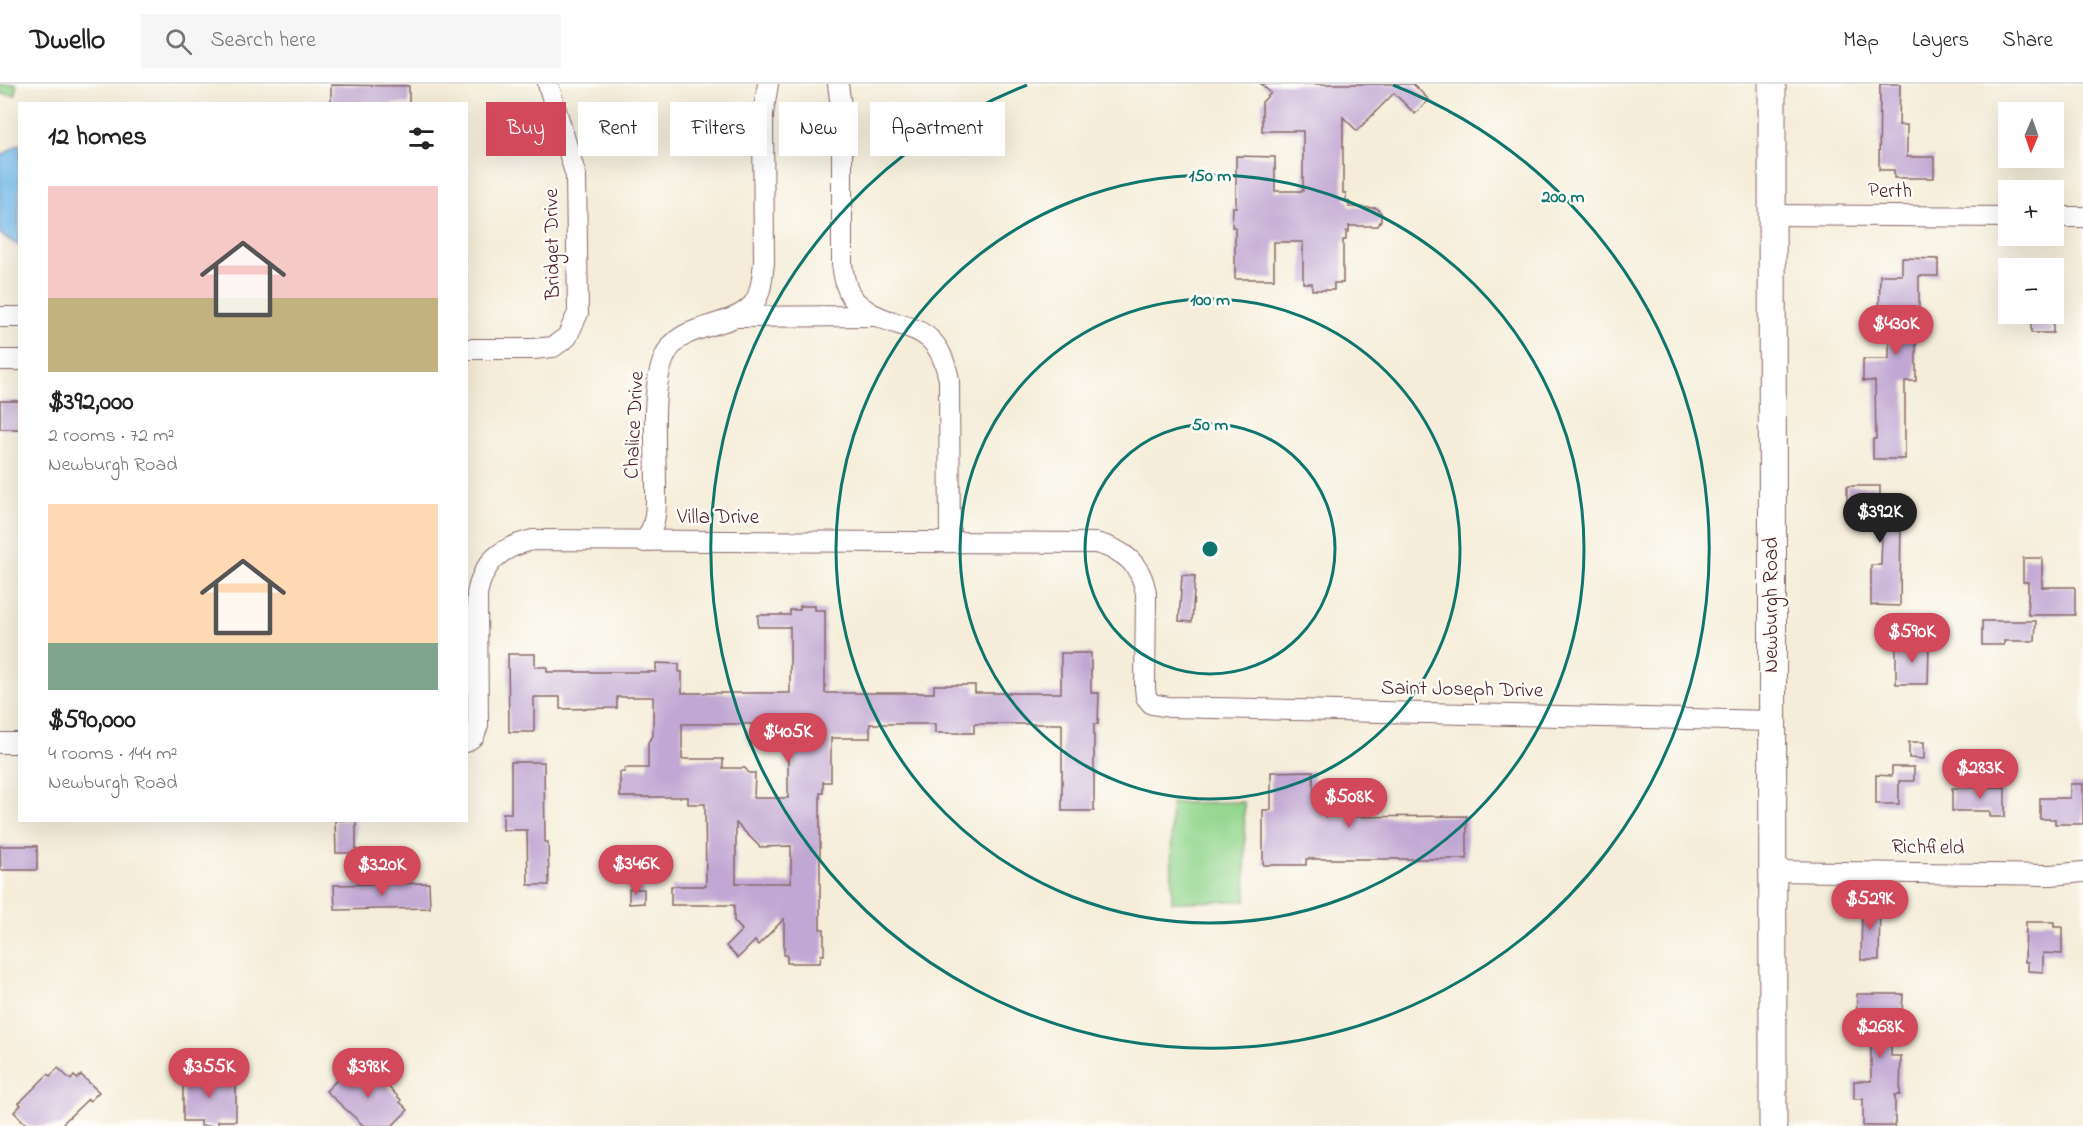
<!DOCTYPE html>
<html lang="en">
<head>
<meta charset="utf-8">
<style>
	body { margin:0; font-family:"Indie Flower",sans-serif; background:#f6f6f6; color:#222; height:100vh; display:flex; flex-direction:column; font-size:22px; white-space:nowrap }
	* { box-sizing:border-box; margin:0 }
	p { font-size:20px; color:#767676 }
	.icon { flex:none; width:33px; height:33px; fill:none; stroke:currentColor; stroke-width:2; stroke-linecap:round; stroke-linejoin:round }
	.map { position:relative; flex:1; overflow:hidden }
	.sheet { position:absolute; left:18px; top:18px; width:450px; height:720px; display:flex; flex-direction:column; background:#fff; border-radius:0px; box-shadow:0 6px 24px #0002 }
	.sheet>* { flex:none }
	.hud { position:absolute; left:486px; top:18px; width:570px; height:54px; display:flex; gap:12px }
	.needle { width:39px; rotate:182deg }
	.fabs { position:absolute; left:1998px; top:18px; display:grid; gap:12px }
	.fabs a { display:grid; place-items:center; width:66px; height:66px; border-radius:0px; background:#fff; box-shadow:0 6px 24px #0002; font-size:30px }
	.price { position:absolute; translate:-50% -51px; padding:0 14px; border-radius:21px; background:#d1495b; color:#fff; font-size:20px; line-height:39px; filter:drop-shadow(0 2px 3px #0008) }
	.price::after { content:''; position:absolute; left:50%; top:36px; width:18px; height:14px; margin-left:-9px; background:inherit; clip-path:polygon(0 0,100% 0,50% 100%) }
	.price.on { background:#222; color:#fff }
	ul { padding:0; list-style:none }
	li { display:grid; align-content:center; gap:12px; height:318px; padding:0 30px }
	li span { display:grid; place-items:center; height:186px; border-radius:0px; color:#555 }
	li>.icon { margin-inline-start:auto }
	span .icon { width:108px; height:108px; fill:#fffc; stroke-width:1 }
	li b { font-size:26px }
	h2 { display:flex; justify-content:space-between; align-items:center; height:72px; padding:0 30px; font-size:26px }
	.tag { padding:0 21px; border-radius:0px; background:#fff; box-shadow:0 6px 24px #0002; font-size:21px; line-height:54px }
	.tag.on { background:#d1495b; color:#fff }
	header { display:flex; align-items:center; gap:36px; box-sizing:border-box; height:84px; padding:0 30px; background:#fff; border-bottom:2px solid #e0e0e0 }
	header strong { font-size:28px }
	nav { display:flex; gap:33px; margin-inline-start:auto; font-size:21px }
	.search { width:420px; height:54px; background:#f6f6f6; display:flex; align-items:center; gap:15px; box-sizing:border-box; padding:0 21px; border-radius:0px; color:#767676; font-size:22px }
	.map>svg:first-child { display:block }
	.green { fill:#92d58d; stroke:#6e7a5c; stroke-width:1.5 }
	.water { fill:#78bff0; stroke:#616f8e; stroke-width:1.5 }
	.building { fill:#c1a7d3; fill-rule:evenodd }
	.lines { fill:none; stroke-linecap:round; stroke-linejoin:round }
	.minor-casing { stroke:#866768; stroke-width:22 }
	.secondary-casing { stroke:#866768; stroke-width:29 }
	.minor { stroke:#fff; stroke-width:20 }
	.secondary { stroke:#fff; stroke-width:27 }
	.ring { fill:none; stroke:#0f766e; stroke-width:3 }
	.labels { text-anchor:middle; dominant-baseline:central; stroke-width:5; stroke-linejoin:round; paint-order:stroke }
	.street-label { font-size:21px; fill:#4a1f2b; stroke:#fdfcf7 }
	.centre { fill:#0f766e; stroke:#fdfcf7; stroke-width:3 }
	.ring-label { font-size:18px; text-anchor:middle; font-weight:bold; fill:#0f766e; stroke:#fdfcf7; stroke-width:5; stroke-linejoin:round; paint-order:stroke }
</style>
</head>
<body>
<header>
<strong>Dwello</strong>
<div class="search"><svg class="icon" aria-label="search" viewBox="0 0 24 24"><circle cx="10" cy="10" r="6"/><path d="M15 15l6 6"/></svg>Search here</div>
<nav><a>Map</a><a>Layers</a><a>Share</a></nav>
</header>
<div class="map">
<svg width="2083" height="1042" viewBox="0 0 2083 1042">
	<rect width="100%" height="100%" fill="#fdfcf7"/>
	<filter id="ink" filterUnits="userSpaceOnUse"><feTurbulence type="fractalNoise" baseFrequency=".0167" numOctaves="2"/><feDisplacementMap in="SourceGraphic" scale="12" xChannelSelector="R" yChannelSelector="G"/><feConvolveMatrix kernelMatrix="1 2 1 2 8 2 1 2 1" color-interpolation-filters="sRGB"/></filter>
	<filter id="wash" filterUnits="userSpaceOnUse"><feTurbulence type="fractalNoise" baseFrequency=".008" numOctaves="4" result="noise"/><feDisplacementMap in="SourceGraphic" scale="24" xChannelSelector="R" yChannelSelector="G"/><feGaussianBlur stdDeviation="1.35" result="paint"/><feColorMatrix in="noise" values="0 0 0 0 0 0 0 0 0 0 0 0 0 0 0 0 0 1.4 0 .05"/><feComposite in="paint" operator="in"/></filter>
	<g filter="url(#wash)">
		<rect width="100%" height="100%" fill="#f5edd9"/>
		<!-- green -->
		<g class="green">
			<path d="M 0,0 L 16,0 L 16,11 L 0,10 Z"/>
			<path d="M 1244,718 L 1246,817 L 1172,818 L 1171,719 Z"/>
		</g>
		<!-- water -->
		<path class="water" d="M 19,60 L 20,60 L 19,162 L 0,150 L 0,73 Z"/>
		<g id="blocks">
			<!-- building -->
			<g class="building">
				<path d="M 1261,0 L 1413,0 L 1429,16 L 1415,30 L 1394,9 L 1357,47 L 1343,33 L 1343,109 L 1346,109 L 1346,117 L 1349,117 L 1349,123 L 1377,124 L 1381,129 L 1381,136 L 1378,142 L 1349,142 L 1349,148 L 1346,147 L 1346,156 L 1343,156 L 1343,199 L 1334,199 L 1334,206 L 1312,206 L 1312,199 L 1303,199 L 1303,158 L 1274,158 L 1274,195 L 1235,195 L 1235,143 L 1232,143 L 1233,123 L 1236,123 L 1236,72 L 1275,73 L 1275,107 L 1303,107 L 1303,47 L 1262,47 L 1262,18 L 1271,9 Z"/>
				<path d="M 1880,0 L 1900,0 L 1899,41 L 1907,41 L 1907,73 L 1934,73 L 1934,94 L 1894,94 L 1894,86 L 1879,86 Z"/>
				<path d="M 331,1 L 409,2 L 409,20 L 331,20 Z"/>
				<path d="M 1902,174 L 1938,175 L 1938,192 L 1919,192 L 1919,226 L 1907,226 L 1907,254 L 1916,254 L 1916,297 L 1905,297 L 1905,375 L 1873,375 L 1873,355 L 1876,355 L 1875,297 L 1863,297 L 1863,275 L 1889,275 L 1889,237 L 1879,237 L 1880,191 L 1902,191 Z"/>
				<rect x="2031" y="232" width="22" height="17"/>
				<rect x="0" y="317" width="20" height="28"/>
				<path d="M 1847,402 L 1880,402 L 1880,430 L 1901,430 L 1900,522 L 1871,521 L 1871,481 L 1881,481 L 1882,450 L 1877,450 L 1877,433 L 1847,433 Z"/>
				<path d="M 2023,474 L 2042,474 L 2042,503 L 2075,503 L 2075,531 L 2028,531 L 2028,498 L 2023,498 Z"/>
				<path d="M 1182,491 L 1195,492 L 1192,538 L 1179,537 Z"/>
				<path d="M 800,522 L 815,522 L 815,526 L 825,526 L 825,609 L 934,609 L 934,601 L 975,601 L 975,609 L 1061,609 L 1061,569 L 1091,569 L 1091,609 L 1099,609 L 1098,640 L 1094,640 L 1094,727 L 1062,727 L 1062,640 L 974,640 L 974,649 L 935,649 L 935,640 L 870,640 L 870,654 L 831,654 L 831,698 L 823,698 L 823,709 L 820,709 L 820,845 L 824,845 L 824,871 L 821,871 L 820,879 L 787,879 L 787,871 L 784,871 L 784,835 L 758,861 L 755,857 L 738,874 L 726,862 L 742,846 L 734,837 L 734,821 L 671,821 L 671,802 L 706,802 L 705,720 L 688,720 L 688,713 L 620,713 L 620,688 L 625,688 L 625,684 L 648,684 L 648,658 L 653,652 L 653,613 L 617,613 L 617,624 L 560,625 L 560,613 L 534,613 L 534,648 L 509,648 L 508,570 L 535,570 L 535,583 L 547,583 L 547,588 L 656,588 L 656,579 L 679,580 L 679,588 L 682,588 L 682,609 L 790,609 L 790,543 L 758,543 L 758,531 L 790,531 L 790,526 L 800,526 ZM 682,640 L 752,640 L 751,659 L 788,659 L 788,714 L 754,714 L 755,689 L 749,689 L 745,684 L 723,684 L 723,675 L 682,675 ZM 736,739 L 760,763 L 791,762 L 791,799 L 736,799 Z"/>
				<path d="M 1982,537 L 2036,537 L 2035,557 L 2004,557 L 2004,561 L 1982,561 Z"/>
				<path d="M 1896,560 L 1929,560 L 1928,600 L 1896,600 Z"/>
				<path d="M 1909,658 L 1924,658 L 1924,675 L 1909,674 Z"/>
				<path d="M 511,678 L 544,678 L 545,758 L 548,758 L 549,801 L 528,801 L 527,746 L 503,746 L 503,729 L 511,729 Z"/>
				<path d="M 1892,683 L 1914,683 L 1914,697 L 1899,697 L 1899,720 L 1876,720 L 1876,691 L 1892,692 Z"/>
				<path d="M 1313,687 L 1314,721 L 1331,704 L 1342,716 L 1325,733 L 1467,732 L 1467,775 L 1306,775 L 1306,781 L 1263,781 L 1263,726 L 1271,726 L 1271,688 Z"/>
				<path d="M 2070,700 L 2083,700 L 2083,740 L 2055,740 L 2055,735 L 2040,735 L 2040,714 L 2070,714 Z"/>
				<path d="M 2005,703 L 2005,733 L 1990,733 L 1990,727 L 1952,727 L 1952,704 Z"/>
				<path d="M 335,736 L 356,736 L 356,769 L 336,769 Z"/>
				<path d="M 0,762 L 37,762 L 37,786 L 1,786 Z"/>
				<path d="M 429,799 L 430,824 L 335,826 L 334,801 Z"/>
				<path d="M 629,805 L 644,805 L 644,819 L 629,820 Z"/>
				<path d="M 1862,818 L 1880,818 L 1879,876 L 1861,876 Z"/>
				<path d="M 2026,838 L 2054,838 L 2054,843 L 2062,843 L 2062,870 L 2043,869 L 2043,888 L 2028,887 L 2028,878 L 2025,878 Z"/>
				<path d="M 1857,910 L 1903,910 L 1902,929 L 1892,929 L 1891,972 L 1901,972 L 1900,1011 L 1895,1011 L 1895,1042 L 1863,1042 L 1863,1015 L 1854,1015 L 1854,997 L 1871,997 L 1871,951 L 1865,950 L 1865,939 L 1856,939 Z"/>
				<path d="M 364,982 L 381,995 L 401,1016 L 400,1018 L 408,1026 L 392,1042 L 364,1042 L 326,1007 L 342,991 L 345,995 L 348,992 L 351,995 Z"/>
				<path d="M 58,984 L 71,996 L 74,992 L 77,995 L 81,991 L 99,1008 L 90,1017 L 88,1015 L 60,1042 L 28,1042 L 14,1028 L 21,1021 L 19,1019 L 48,990 L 50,992 Z"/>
				<path d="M 183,991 L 236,992 L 236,1037 L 218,1037 L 218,1042 L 201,1042 L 201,1037 L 183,1037 Z"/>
			</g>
		</g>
	</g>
	<g filter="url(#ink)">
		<use href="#blocks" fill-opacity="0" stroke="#866768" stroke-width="1.5"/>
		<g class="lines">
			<!-- minor casing -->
			<g class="minor-casing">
				<g id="minor">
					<path d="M 838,0 L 842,30 L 842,180 C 844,193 846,209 856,218 C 893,253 936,227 949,296 L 950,458"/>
					<path d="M 1772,131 L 2008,133"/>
					<path d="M 2054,133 L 2083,133"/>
					<path d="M 0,233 L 20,233"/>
					<path d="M 735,233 L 877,232"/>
					<path d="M 466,265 L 533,265 L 553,263 L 567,253 L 578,229 L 576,92 L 548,0"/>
					<path d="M 0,276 L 20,276"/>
					<path d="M 645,458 C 648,452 651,447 653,441 C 657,428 656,413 656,400 C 656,363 650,305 665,272 C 681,236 731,247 754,219 C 762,208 762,192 764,179 L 763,30 L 768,0"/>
					<path d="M 466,658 L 474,652 L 478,641 L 477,510 C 483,478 501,463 533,456 L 1096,459 C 1124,466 1141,480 1146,509 L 1145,603 L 1146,613 L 1152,620 L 1169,623 L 1772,637"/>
					<path d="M 0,659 L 20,659"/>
					<path d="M 1771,787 L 2051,791 L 2083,788"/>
				</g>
			</g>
			<!-- secondary casing -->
			<g class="secondary-casing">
				<path id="secondary" d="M 1772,0 L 1773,1042"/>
			</g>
			<!-- minor -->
			<use href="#minor" class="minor"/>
			<!-- secondary -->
			<use href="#secondary" class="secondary"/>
		</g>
	</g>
	<!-- distance rings -->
	<g class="ring">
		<circle cx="1210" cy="465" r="125"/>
		<circle cx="1210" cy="465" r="250"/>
		<circle cx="1210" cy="465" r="374"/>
		<path d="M1393 1A499 499 0 1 1 1027 1"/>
	</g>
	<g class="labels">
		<!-- street labels -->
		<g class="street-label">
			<text x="1890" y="108">Perth</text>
			<text transform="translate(553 160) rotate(-91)">Bridget Drive</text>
			<text transform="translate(635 341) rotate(-87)">Chalice Drive</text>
			<text x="718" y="434">Villa Drive</text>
			<text transform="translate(1772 521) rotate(-90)">Newburgh Road</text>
			<text transform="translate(1462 606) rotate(1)">Saint Joseph Drive</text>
			<text transform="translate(1928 764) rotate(1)">Richfield</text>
		</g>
	</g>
	<circle cx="1210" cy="465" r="9" class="centre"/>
	<g class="ring-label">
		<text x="1210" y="97">150 m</text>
		<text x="1563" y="118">200 m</text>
		<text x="1210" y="221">100 m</text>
		<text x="1210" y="346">50 m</text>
	</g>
</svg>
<div class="fabs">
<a><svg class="needle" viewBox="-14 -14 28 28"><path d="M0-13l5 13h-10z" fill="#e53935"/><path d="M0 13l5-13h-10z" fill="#767676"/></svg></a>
<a>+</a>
<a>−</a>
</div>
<b class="price" style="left:1896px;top:272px">$430K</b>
<b class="price on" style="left:1880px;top:460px">$392K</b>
<b class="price" style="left:1912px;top:580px">$590K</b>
<b class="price" style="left:788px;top:680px">$405K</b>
<b class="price" style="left:1980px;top:716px">$283K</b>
<b class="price" style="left:1349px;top:745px">$508K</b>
<b class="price" style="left:636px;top:812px">$346K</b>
<b class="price" style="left:382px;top:813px">$320K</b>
<b class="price" style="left:1870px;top:847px">$529K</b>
<b class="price" style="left:1880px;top:975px">$268K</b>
<b class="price" style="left:209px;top:1015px">$355K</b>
<b class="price" style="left:368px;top:1015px">$398K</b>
<div class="hud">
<a class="tag on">Buy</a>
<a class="tag">Rent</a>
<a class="tag">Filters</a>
<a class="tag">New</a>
<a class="tag">Apartment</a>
</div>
<section class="sheet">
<h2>12 homes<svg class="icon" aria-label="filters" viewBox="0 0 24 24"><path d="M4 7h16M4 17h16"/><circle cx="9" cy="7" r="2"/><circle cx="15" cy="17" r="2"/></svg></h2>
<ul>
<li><span style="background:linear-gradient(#f6c9c9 60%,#c2b280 0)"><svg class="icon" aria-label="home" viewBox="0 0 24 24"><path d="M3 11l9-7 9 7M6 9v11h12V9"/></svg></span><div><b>$392,000</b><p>2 rooms · 72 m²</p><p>Newburgh Road</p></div></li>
<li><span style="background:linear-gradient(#ffd9b3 75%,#7fa58c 0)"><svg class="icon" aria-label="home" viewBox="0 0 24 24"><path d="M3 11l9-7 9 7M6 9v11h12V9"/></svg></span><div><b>$590,000</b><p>4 rooms · 144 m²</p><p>Newburgh Road</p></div></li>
</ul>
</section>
</div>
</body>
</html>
